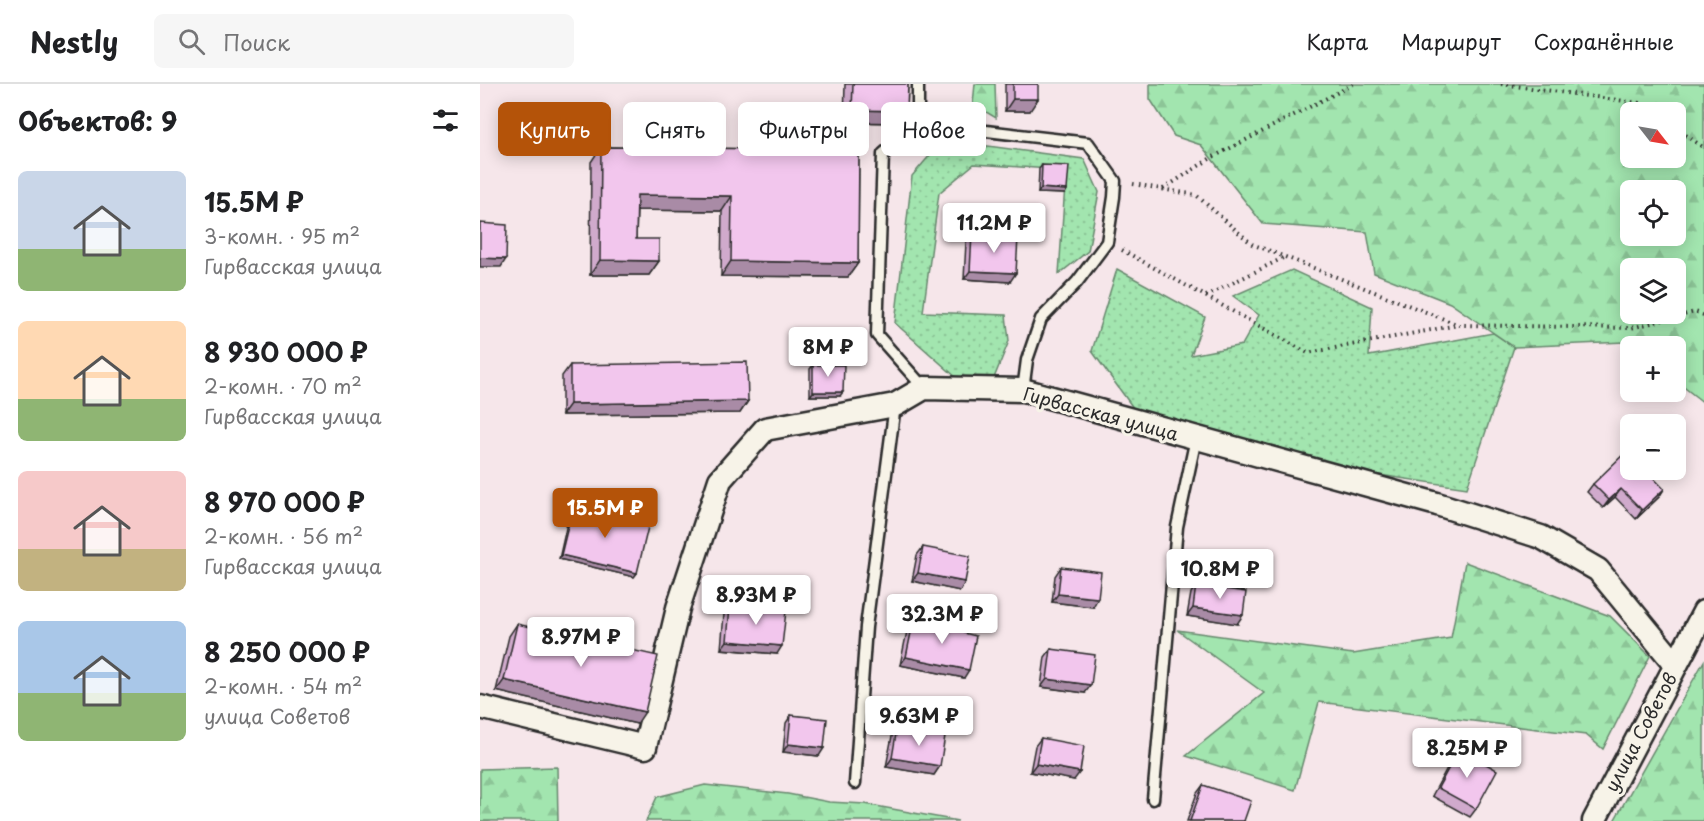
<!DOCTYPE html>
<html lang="ru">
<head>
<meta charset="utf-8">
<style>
	body { margin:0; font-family:"Playpen Sans",sans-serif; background:#f6f6f6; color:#202124; height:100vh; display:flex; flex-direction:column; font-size:22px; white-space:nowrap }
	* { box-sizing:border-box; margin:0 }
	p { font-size:20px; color:#757577 }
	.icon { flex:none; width:33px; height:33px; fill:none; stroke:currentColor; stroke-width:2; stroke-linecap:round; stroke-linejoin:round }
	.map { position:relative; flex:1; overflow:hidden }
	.sheet { display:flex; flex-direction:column; background:#fff; width:480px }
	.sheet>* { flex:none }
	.hud { position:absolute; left:18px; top:18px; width:570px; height:54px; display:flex; gap:12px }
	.needle { width:39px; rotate:121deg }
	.buttons { position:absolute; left:1140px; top:18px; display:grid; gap:12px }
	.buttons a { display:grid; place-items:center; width:66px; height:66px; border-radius:9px; background:#fff; box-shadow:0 3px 15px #0003; font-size:30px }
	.price { position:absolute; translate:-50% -51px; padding:0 14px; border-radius:6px; background:#fff; color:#222; font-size:20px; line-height:39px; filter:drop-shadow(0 2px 3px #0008) }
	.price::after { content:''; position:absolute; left:50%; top:36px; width:18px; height:14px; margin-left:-9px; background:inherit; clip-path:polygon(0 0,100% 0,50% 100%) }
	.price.active { background:#b45309; color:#fff }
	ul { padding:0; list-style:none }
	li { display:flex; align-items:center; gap:18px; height:150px; padding:0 18px }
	li span { display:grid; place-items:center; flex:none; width:168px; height:120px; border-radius:9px; color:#555 }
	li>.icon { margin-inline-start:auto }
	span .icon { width:72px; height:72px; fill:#fffc; stroke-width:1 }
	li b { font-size:26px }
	h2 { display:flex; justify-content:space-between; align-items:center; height:72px; padding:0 18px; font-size:26px }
	.chip { padding:0 21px; border-radius:9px; background:#fff; box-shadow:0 3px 15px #0003; font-size:21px; line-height:54px }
	.chip.active { background:#b45309; color:#fff }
	header { display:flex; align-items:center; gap:36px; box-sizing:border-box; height:84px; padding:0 30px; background:#fff; border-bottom:2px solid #e0e0e0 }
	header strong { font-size:28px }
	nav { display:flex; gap:33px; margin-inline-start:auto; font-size:21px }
	.search { width:420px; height:54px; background:#f6f6f6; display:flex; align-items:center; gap:15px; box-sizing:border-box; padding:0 21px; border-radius:9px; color:#757577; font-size:22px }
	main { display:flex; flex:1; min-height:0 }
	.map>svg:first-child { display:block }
	.grass { fill:url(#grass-dots); stroke:#66886d; stroke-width:1.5 }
	.forest { fill:url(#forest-firs); stroke:#66886d; stroke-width:1.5; fill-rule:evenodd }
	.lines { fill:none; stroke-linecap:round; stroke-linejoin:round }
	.service-casing { stroke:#2b2b2b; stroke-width:15 }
	.minor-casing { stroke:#2b2b2b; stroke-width:27 }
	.path { stroke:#2b2b2b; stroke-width:4; stroke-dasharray:1.5 4.5; stroke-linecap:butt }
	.service { stroke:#f7f3e8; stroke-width:10 }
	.minor { stroke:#f7f3e8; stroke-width:22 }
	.wall { fill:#d0aacc; stroke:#2b2b2b; stroke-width:1.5 }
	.shaded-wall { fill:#a98ba6; stroke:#2b2b2b; stroke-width:1.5 }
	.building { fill:#f2c6ed; stroke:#2b2b2b; stroke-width:1.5 }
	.labels { text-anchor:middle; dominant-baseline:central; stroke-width:6; stroke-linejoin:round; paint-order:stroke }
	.street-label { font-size:18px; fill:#2b2b2b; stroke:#f7f3e8 }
</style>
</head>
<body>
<header>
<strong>Nestly</strong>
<div class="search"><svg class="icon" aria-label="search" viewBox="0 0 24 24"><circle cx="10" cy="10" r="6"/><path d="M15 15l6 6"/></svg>Поиск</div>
<nav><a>Карта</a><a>Маршрут</a><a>Сохранённые</a></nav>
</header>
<main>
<section class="sheet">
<h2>Объектов: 9<svg class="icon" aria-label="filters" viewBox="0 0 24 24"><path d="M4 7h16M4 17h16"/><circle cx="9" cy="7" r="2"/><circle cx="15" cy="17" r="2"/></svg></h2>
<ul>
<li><span style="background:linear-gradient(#c9d6e8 65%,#8fb573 0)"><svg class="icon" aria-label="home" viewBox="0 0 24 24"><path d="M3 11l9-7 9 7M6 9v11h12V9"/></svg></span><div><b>15.5M ₽</b><p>3-комн. · 95 m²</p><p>Гирвасская улица</p></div></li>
<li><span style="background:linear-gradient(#ffd9b3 65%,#8fb573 0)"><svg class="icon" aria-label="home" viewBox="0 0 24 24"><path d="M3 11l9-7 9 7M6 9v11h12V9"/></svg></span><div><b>8 930 000 ₽</b><p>2-комн. · 70 m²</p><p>Гирвасская улица</p></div></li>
<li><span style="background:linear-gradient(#f6c9c9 65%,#c2b280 0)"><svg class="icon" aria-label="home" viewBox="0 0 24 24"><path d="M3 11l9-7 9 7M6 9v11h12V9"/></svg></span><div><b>8 970 000 ₽</b><p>2-комн. · 56 m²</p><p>Гирвасская улица</p></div></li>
<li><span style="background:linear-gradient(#a9c7e8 60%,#8fb573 0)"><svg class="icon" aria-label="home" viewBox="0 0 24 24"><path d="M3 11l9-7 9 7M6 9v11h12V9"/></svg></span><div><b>8 250 000 ₽</b><p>2-комн. · 54 m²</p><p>улица Советов</p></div></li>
</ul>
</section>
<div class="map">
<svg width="1224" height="737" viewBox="0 0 1224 737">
	<defs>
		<pattern id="grass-dots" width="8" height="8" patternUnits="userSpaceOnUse" patternTransform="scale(1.5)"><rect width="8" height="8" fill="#a2e5af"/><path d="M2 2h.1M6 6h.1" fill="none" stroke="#8cc597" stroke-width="1.8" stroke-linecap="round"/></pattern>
		<pattern id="forest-firs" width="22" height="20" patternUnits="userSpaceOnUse" patternTransform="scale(1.5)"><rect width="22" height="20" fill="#a2e5af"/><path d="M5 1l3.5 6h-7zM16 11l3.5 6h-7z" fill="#8cc597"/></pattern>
	</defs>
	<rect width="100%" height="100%" fill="#f6e6ea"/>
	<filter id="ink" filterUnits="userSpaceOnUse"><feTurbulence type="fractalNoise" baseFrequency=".0167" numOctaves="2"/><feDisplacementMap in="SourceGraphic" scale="12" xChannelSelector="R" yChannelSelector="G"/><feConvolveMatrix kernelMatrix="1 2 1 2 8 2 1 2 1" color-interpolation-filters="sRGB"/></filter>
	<g filter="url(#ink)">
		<!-- grass -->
		<g class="grass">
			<path d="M 463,56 L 604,75 L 619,108 L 608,167 L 579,190 L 586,86 L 494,80 L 459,109 L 443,228 L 526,231 L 529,257 L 514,294 L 477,294 L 415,239 L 432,92 Z"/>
			<path d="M 637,185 L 725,233 L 711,271 L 762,261 L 779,231 L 753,212 L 812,186 L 892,223 L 889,272 L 1013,249 L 1034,263 L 987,404 L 845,383 L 654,325 L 612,267 Z"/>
		</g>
		<!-- forest -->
		<g class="forest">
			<path d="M 495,0 L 515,0 L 516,34 L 493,20 Z"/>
			<path d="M 670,0 L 1224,0 L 1224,319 L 1196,297 L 1196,262 L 1152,262 L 1145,258 L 1034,263 L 970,219 L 894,189 L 887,148 L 783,140 L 721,61 L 694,52 L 670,15 ZM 1196,28 L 1196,74 L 1150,74 L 1150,28 ZM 1196,106 L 1196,152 L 1150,152 L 1150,106 ZM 1150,184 L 1196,184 L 1196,230 L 1150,230 Z"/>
			<path d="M 985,478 L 1130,532 L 1170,572 L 1123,665 L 1106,651 L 839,618 L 815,706 L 706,672 L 784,609 L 697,546 L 873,570 L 971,554 Z"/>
			<path d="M 1224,577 L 1224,737 L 1134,737 Z"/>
			<path d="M 77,683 L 78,737 L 0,737 L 0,685 Z"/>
			<path d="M 225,701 L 308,710 L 349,718 L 385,720 L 478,737 L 166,737 L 177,713 Z"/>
		</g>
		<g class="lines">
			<!-- service casing -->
			<g class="service-casing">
				<g id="service">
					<path d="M 438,0 L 438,39 L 403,70 L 397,251 L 444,304"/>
					<path d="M 438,39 L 608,59 L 635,97 L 634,113 L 627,158 L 597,198 L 561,235 L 547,276 L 543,306"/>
					<path d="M 375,699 L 386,543 L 415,321"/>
					<path d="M 673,715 L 697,443 L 716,354"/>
				</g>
			</g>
			<!-- minor casing -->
			<g class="minor-casing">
				<g id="minor">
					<path d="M 0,623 L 165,663 L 198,524 L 240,396 L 285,345 L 415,321 L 444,304 L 543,306 L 957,420 L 1061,453 L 1118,486 L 1196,581"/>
					<path d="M 1114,737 L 1224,528"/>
				</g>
			</g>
			<!-- path -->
			<g class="path">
				<path d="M 1021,0 L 1159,19 L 1173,28"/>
				<path d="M 1196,44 L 1224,64"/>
				<path d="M 653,100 L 716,111 L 772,160 L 979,241 L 1151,244 L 1215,228 L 1224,231"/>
				<path d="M 683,105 L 731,74 L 874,0"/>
				<path d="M 642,166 L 828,269 L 978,241"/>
				<path d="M 726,212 L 805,173"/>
			</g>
			<!-- service -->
			<use href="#service" class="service"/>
			<!-- minor -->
			<use href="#minor" class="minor"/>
		</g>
		<!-- wall -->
		<g class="wall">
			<path d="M 365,0 L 428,0 L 427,27 L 419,39 L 364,38 Z"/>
			<path d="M 525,0 L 558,0 L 550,27 L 525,27 Z"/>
			<path d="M 121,63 L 379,66 L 378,179 L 368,193 L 241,192 L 242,127 L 157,126 L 156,155 L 179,177 L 169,191 L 110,191 L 111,78 Z"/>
			<path d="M 562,81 L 585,110 L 558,109 L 559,85 Z"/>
			<path d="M 492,150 L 530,198 L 484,195 L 486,158 Z"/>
			<path d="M 90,281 L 268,317 L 260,329 L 82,331 L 82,292 Z"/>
			<path d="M 333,281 L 360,312 L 330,312 L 330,285 Z"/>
			<path d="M 1113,400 L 1184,405 L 1179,413 L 1156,435 L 1135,413 L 1123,424 L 1107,408 Z"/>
			<path d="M 93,422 L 157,489 L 154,493 L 79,475 L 90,426 Z"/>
			<path d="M 443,463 L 485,498 L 480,507 L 432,497 L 437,471 Z"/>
			<path d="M 581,483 L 613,523 L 572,518 L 575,492 Z"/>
			<path d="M 716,501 L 757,540 L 707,532 L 711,509 Z"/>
			<path d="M 250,522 L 297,570 L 241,565 L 244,530 Z"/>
			<path d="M 461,536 L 484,549 L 484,594 L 420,581 L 427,547 L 433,539 L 456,544 Z"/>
			<path d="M 37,540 L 157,640 L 16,607 L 29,552 Z"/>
			<path d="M 571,565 L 605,609 L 561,603 L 565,573 Z"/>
			<path d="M 311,631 L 339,672 L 303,668 L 306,639 Z"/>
			<path d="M 417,644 L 460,682 L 454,691 L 406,683 L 412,652 Z"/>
			<path d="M 561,654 L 594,696 L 550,688 L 555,662 Z"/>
			<path d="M 979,665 L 996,725 L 990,733 L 952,712 L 973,673 Z"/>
			<path d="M 723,701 L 764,737 L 707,737 L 717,709 Z"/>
		</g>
		<!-- shaded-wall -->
		<g class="shaded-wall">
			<path d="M 533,15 L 558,15 L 550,27 L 525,27 Z"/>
			<path d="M 372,26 L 427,27 L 419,39 L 364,38 Z"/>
			<path d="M 561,104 L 587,106 L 585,110 L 558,109 Z"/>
			<path d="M 157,111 L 252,112 L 242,127 L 147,126 Z"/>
			<path d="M 0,174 L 26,175 L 21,183 L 0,183 Z"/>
			<path d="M 120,176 L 179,177 L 169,191 L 110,191 Z"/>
			<path d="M 251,177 L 378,179 L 368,193 L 241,192 Z"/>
			<path d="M 490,187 L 536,189 L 530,198 L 484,195 Z"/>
			<path d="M 333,308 L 363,308 L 360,312 L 330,312 Z"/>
			<path d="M 268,317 L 260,329 L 82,331 L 90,320 Z"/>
			<path d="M 1141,405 L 1135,413 L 1123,424 L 1129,416 Z"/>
			<path d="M 1184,405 L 1179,413 L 1156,435 L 1162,426 Z"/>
			<path d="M 81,471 L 157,489 L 154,493 L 79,475 Z"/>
			<path d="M 438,489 L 485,498 L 480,507 L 432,497 Z"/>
			<path d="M 578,510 L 618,514 L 613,523 L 572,518 Z"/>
			<path d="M 713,524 L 763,531 L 757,540 L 707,532 Z"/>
			<path d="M 247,557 L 302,562 L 297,570 L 241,565 Z"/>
			<path d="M 426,573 L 489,586 L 484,594 L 420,581 Z"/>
			<path d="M 567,595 L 611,601 L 605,609 L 561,603 Z"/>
			<path d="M 24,596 L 165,628 L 157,640 L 16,607 Z"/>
			<path d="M 308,660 L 344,664 L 339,672 L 303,668 Z"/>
			<path d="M 412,674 L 460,682 L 454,691 L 406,683 Z"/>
			<path d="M 556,680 L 600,688 L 594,696 L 550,688 Z"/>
		</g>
		<!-- building -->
		<g class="building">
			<path d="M 373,0 L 428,0 L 427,27 L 372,26 Z"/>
			<rect x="533" y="0" width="25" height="15"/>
			<path d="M 121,63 L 379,66 L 378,179 L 251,177 L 252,112 L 157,111 L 156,155 L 179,155 L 179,177 L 120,176 Z"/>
			<path d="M 562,81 L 589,82 L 587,106 L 561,104 Z"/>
			<path d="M 0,139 L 27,141 L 26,175 L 0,174 Z"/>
			<path d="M 492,150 L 538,153 L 536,189 L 490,187 Z"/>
			<path d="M 267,278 L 268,317 L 90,320 L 90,281 Z"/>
			<path d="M 333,281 L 364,281 L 363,308 L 333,308 Z"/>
			<path d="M 1148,366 L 1150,369 L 1150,386 L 1166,386 L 1184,405 L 1162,426 L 1141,405 L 1129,416 L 1113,400 Z"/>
			<path d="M 93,422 L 169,439 L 157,489 L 81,471 Z"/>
			<path d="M 443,463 L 490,472 L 485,498 L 438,489 Z"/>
			<path d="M 581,483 L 621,488 L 618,514 L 578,510 Z"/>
			<path d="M 716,501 L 766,508 L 763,531 L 713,524 Z"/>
			<path d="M 250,522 L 306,527 L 302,562 L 247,557 Z"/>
			<path d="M 461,536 L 486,541 L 484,549 L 496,552 L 489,586 L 426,573 L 433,539 L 459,544 Z"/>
			<path d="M 37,540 L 178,572 L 165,628 L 24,596 Z"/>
			<path d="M 571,565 L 615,571 L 611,601 L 567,595 Z"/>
			<path d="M 311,631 L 347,635 L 344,664 L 308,660 Z"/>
			<path d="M 417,644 L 465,652 L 460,682 L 412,674 Z"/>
			<path d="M 561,654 L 604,662 L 600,688 L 556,680 Z"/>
			<path d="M 979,665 L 1017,686 L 996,725 L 958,704 Z"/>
			<path d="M 723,701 L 771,717 L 764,737 L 710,737 Z"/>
		</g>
	</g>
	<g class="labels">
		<!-- street labels -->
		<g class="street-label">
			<text transform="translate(621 329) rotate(15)">Гирвасская улица</text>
			<text transform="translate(1160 648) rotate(-62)">улица Советов</text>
		</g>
	</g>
</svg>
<div class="buttons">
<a><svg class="needle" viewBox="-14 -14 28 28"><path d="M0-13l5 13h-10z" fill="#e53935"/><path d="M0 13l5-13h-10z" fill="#757577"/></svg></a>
<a><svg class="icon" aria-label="locate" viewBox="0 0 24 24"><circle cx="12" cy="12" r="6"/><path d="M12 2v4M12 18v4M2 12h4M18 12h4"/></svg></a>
<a><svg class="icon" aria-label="layers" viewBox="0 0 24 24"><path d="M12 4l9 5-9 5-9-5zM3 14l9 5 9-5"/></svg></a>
<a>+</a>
<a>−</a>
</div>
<b class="price" style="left:514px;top:170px">11.2M ₽</b>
<b class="price" style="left:348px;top:294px">8M ₽</b>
<b class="price active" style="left:125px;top:455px">15.5M ₽</b>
<b class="price" style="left:740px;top:516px">10.8M ₽</b>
<b class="price" style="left:276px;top:542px">8.93M ₽</b>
<b class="price" style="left:462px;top:561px">32.3M ₽</b>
<b class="price" style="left:101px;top:584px">8.97M ₽</b>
<b class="price" style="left:439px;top:663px">9.63M ₽</b>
<b class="price" style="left:987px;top:695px">8.25M ₽</b>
<div class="hud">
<a class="chip active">Купить</a>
<a class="chip">Снять</a>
<a class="chip">Фильтры</a>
<a class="chip">Новое</a>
</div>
</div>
</main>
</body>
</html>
